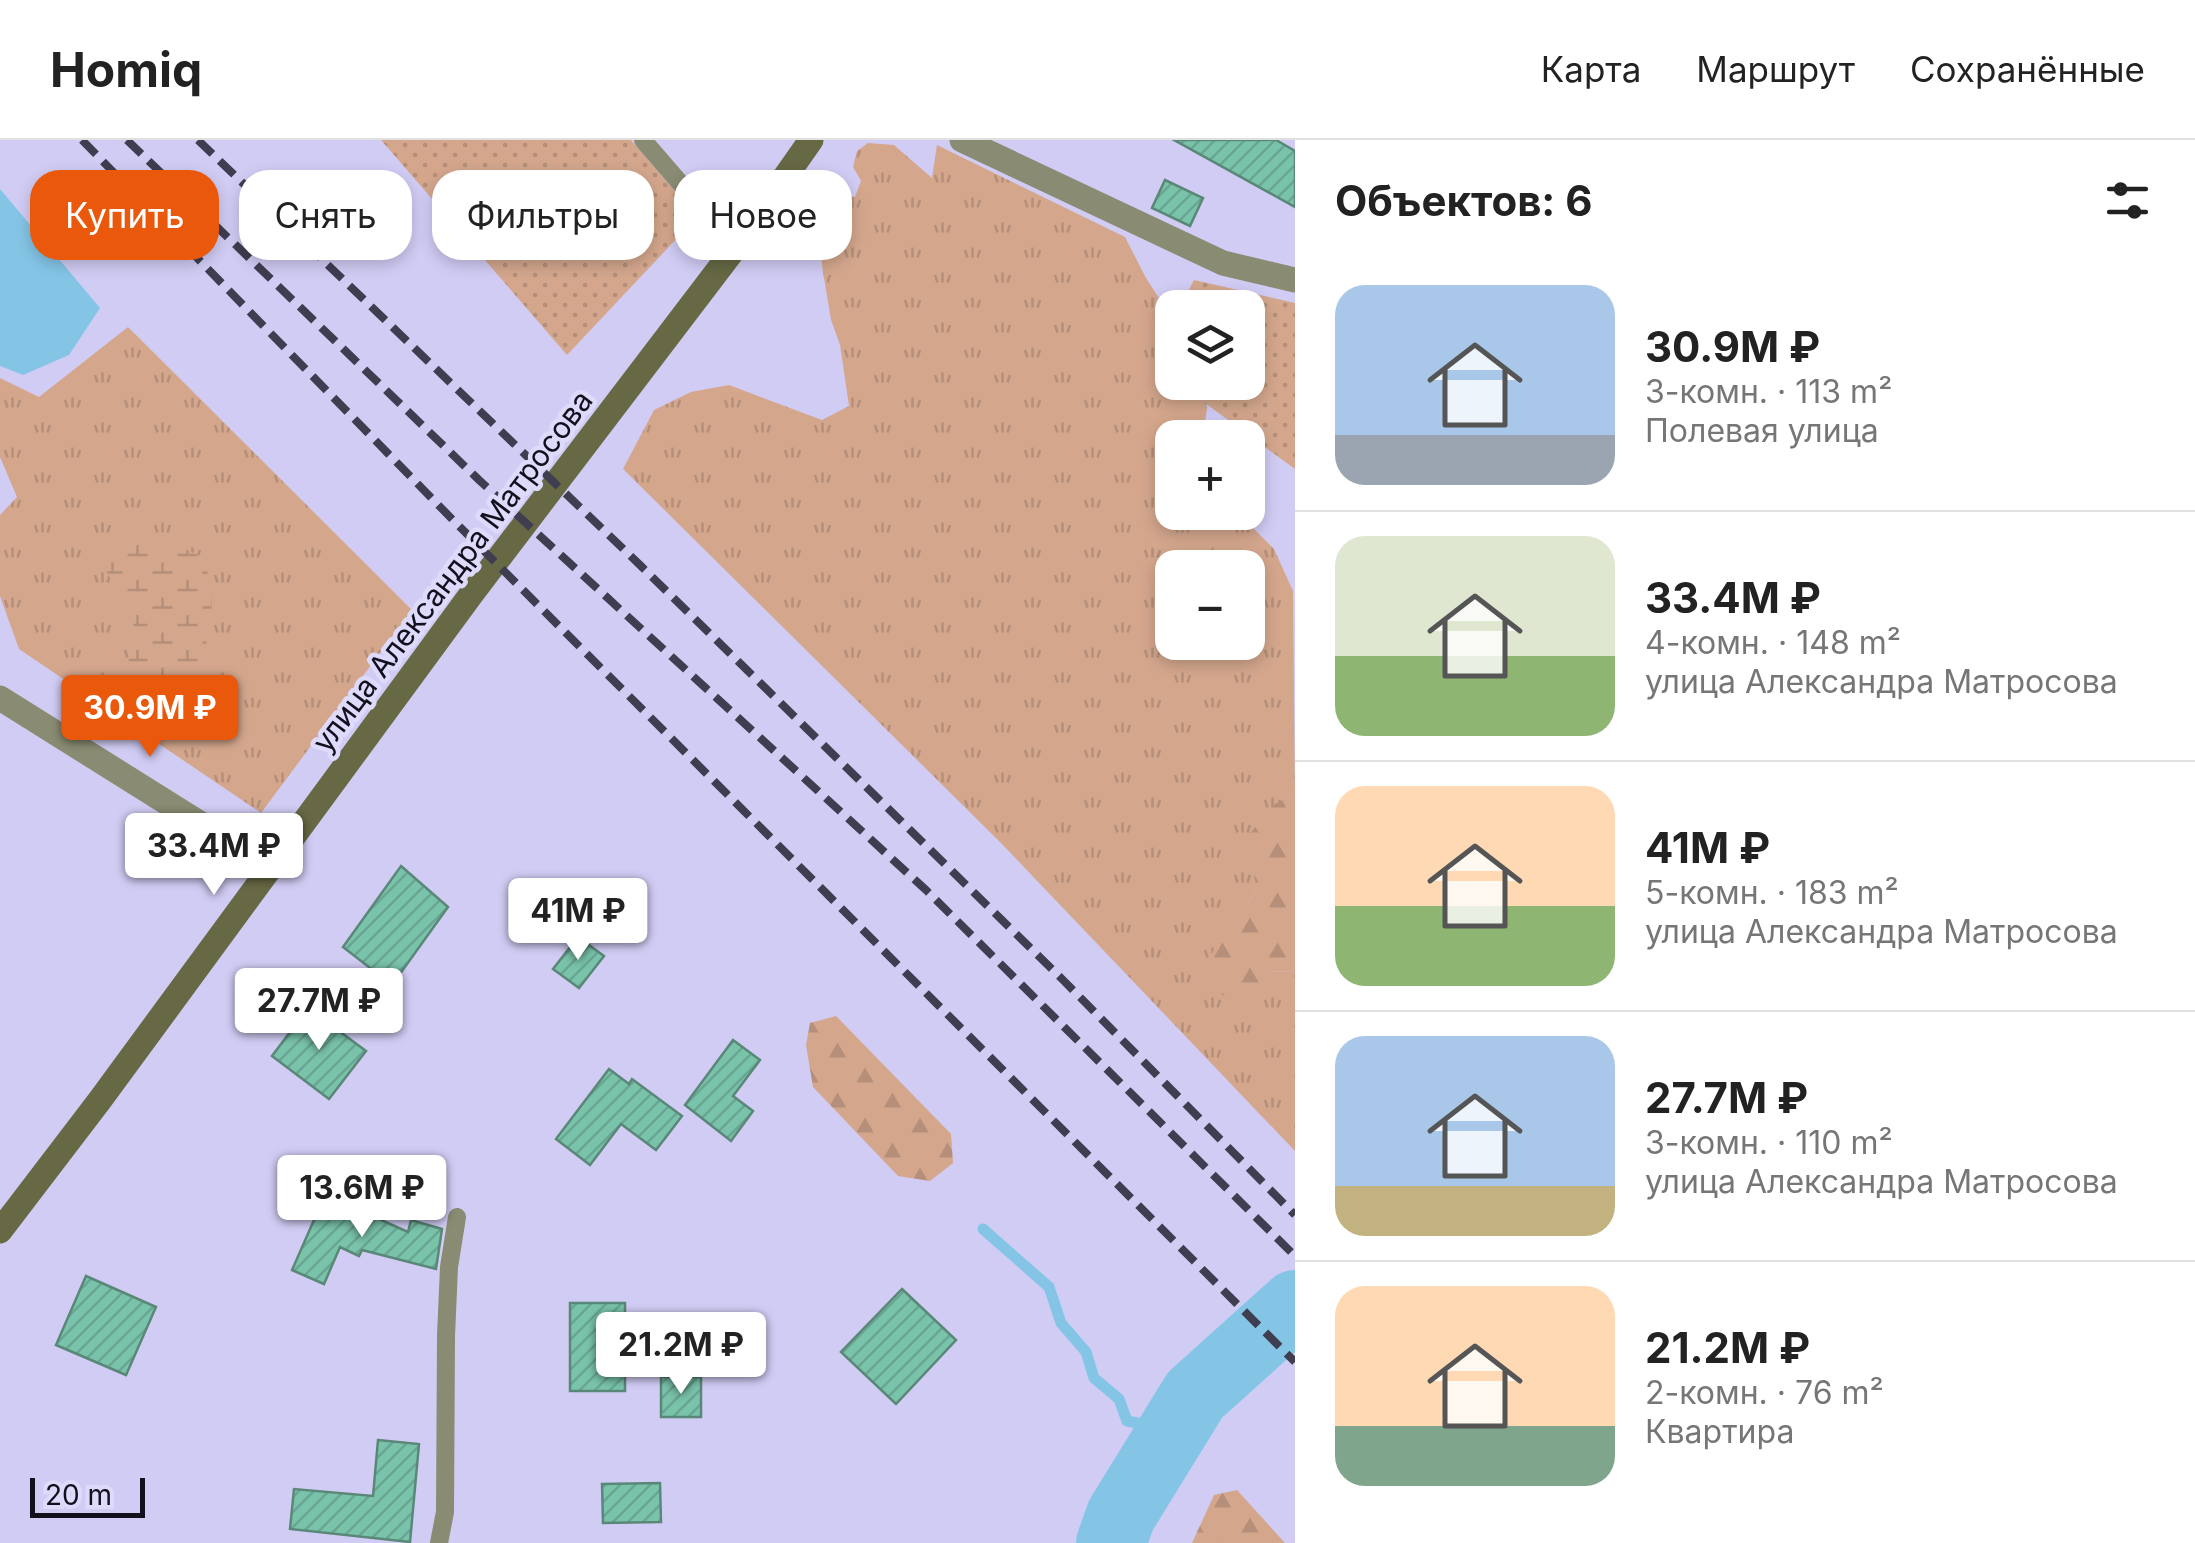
<!DOCTYPE html>
<html lang="ru">
<head>
<meta charset="utf-8">
<style>
	body { margin:0; font-family:Inter,sans-serif; background:#f2f2f2; color:#222; height:100vh; display:flex; flex-direction:column; font-size:38px; white-space:nowrap }
	* { box-sizing:border-box; margin:0 }
	p { font-size:32px; color:#767676 }
	.icon { flex:none; width:55px; height:55px; fill:none; stroke:currentColor; stroke-width:2; stroke-linecap:round; stroke-linejoin:round }
	.map { position:relative; flex:1; overflow:hidden }
	.panel { display:flex; flex-direction:column; background:#fff; width:900px }
	.panel>* { flex:none }
	.hud { position:absolute; left:30px; top:30px; width:950px; height:90px; display:flex; gap:20px }
	.controls { position:absolute; left:1155px; top:150px; display:grid; gap:20px }
	.controls a { display:grid; place-items:center; width:110px; height:110px; border-radius:20px; background:#fff; box-shadow:0 5px 15px #0003; font-size:50px }
	.scale { position:absolute; left:30px; bottom:25px; width:115px; box-sizing:border-box; padding-left:10px; border:5px solid #12101d; border-top:0; font-size:28px; line-height:35px; white-space:nowrap; color:#12101d; -webkit-text-stroke:8px #dedafb; paint-order:stroke }
	.price { position:absolute; translate:-50% -85px; padding:0 22px; border-radius:10px; background:#fff; color:#222; font-size:32px; line-height:65px; filter:drop-shadow(0 2px 5px #0008) }
	.price::after { content:''; position:absolute; left:50%; top:60px; width:30px; height:22px; margin-left:-15px; background:inherit; clip-path:polygon(0 0,100% 0,50% 100%) }
	.price.current { background:#ea580c; color:#fff }
	ul { padding:0; list-style:none }
	li { display:flex; align-items:center; gap:30px; height:250px; padding:0 40px }
	li+li { border-top:2px solid #e0e0e0 }
	li span { display:grid; place-items:center; flex:none; width:280px; height:200px; border-radius:30px; color:#555 }
	li>.icon { margin-inline-start:auto }
	span .icon { width:120px; height:120px; fill:#fffc; stroke-width:1 }
	li b { font-size:42px }
	h2 { display:flex; justify-content:space-between; align-items:center; height:120px; padding:0 40px; font-size:42px }
	.chip { padding:0 35px; border-radius:30px; background:#fff; box-shadow:0 5px 15px #0003; font-size:35px; line-height:90px }
	.chip.current { background:#ea580c; color:#fff }
	header { display:flex; align-items:center; gap:60px; box-sizing:border-box; height:140px; padding:0 50px; background:#fff; border-bottom:2px solid #e0e0e0 }
	header strong { font-size:48px }
	nav { display:flex; gap:55px; margin-inline-start:auto; font-size:35px }
	main { display:flex; flex:1; min-height:0 }
	.map>svg:first-child { display:block }
	.grass { fill:url(#grass-tufts); fill-rule:evenodd }
	.forest { fill:url(#forest-firs) }
	.wetland { fill:url(#wetland-marsh) }
	.garden { fill:url(#garden-dots) }
	.water { fill:#84c5e6 }
	.lines { fill:none; stroke-linecap:round; stroke-linejoin:round }
	.stream { stroke:#84c5e6; stroke-width:11 }
	.river { stroke:#84c5e6; stroke-width:70 }
	.building { fill:url(#building-hatch); stroke:#5a8878; stroke-width:2.5 }
	.service { stroke:#898b72; stroke-width:18 }
	.minor { stroke:#898b72; stroke-width:25 }
	.secondary { stroke:#676944; stroke-width:25 }
	.rail { stroke:#3f3d50; stroke-width:8; stroke-dasharray:20 10; stroke-linecap:butt }
	.labels { text-anchor:middle; dominant-baseline:central; stroke-width:9; stroke-linejoin:round; paint-order:stroke }
	.street-label { font-size:30px; fill:#12101d; stroke:#dedafb }
</style>
</head>
<body>
<header>
<strong>Homiq</strong>
<nav><a>Карта</a><a>Маршрут</a><a>Сохранённые</a></nav>
</header>
<main>
<div class="map">
<svg width="1295" height="1403" viewBox="0 0 1295 1403">
	<defs>
		<pattern id="grass-tufts" width="24" height="20" patternUnits="userSpaceOnUse" patternTransform="scale(2.5)"><rect width="24" height="20" fill="#d4a78d"/><path d="M3 7l-1-3M5 7V3M7 7l1-3M15 17l-1-3M17 17v-4M19 17l1-3" fill="none" stroke="#b58f79"/></pattern>
		<pattern id="forest-firs" width="22" height="20" patternUnits="userSpaceOnUse" patternTransform="scale(2.5)"><rect width="22" height="20" fill="#d4a78d"/><path d="M5 1l3.5 6h-7zM16 11l3.5 6h-7z" fill="#b58f79"/></pattern>
		<pattern id="wetland-marsh" width="20" height="14" patternUnits="userSpaceOnUse" patternTransform="scale(2.5)"><rect width="20" height="14" fill="#d4a78d"/><path d="M1 5h8M5 5V1M11 12h8M15 12V8" fill="none" stroke="#b58f79"/></pattern>
		<pattern id="garden-dots" width="8" height="8" patternUnits="userSpaceOnUse" patternTransform="scale(2.5)"><rect width="8" height="8" fill="#d4a78d"/><path d="M2 2h.1M6 6h.1" fill="none" stroke="#b58f79" stroke-width="1.8" stroke-linecap="round"/></pattern>
		<pattern id="building-hatch" width="6" height="6" patternUnits="userSpaceOnUse" patternTransform="scale(2.5)"><rect width="6" height="6" fill="#7ac3ab"/><path d="M-1 1l2-2M0 6l6-6M5 7l2-2" fill="none" stroke="#68a693"/></pattern>
	</defs>
	<rect width="100%" height="100%" fill="#d1ccf4"/>
	<!-- grass -->
	<g class="grass">
		<path d="M 868,3 L 894,5 L 932,38 L 937,5 L 1125,97 L 1146,138 L 1172,178 L 1172,242 L 1198,243 L 1207,268 L 1203,297 L 1172,298 L 1172,372 L 1238,373 L 1274,409 L 1293,451 L 1295,654 L 1275,665 L 1257,751 L 1209,818 L 1268,831 L 1295,832 L 1295,1011 L 1000,702 L 623,329 L 654,270 L 691,252 L 729,245 L 822,280 L 849,266 L 840,205 L 831,180 L 822,126 L 821,94 L 827,50 L 855,57 L 861,41 L 853,27 L 857,11 ZM 1172,428 L 1248,428 L 1248,502 L 1172,502 Z"/>
		<path d="M 128,187 L 412,470 L 261,673 L 19,509 L 0,456 L 0,375 L 17,357 L 0,317 L 0,238 L 39,257 Z"/>
	</g>
	<!-- forest -->
	<g class="forest">
		<path d="M 1295,654 L 1295,832 L 1268,831 L 1242,863 L 1215,852 L 1209,817 L 1257,751 L 1247,697 L 1275,664 Z"/>
		<path d="M 836,876 L 951,994 L 953,1023 L 930,1041 L 898,1036 L 813,947 L 806,905 L 810,883 Z"/>
		<path d="M 1237,1350 L 1285,1403 L 1192,1403 L 1214,1355 Z"/>
	</g>
	<!-- wetland -->
	<path class="wetland" d="M 164,399 L 204,418 C 217,466 214,494 192,538 L 149,541 L 127,531 L 134,486 L 106,430 L 122,407 Z"/>
	<!-- garden -->
	<g class="garden">
		<path d="M 381,0 L 631,0 L 697,77 L 567,215 Z"/>
		<path d="M 1194,140 L 1295,163 L 1295,329 L 1205,263 L 1197,243 L 1248,242 L 1248,168 L 1180,167 Z"/>
	</g>
	<!-- water -->
	<path class="water" d="M 0,49 L 100,168 L 69,215 L 23,235 L 0,226 Z"/>
	<g class="lines">
		<!-- stream -->
		<path class="stream" d="M 983,1089 L 1049,1147 L 1061,1183 L 1086,1212 L 1094,1238 L 1119,1259 L 1127,1281 L 1174,1290"/>
		<!-- river -->
		<path class="river" d="M 1111,1403 L 1121,1375 L 1195,1255 L 1295,1165"/>
	</g>
	<!-- building -->
	<g class="building">
		<path d="M 1174,0 L 1276,0 L 1295,11 L 1295,67 Z"/>
		<path d="M 1165,40 L 1203,58 L 1190,86 L 1152,68 Z"/>
		<path d="M 401,726 L 448,767 L 392,845 L 343,807 Z"/>
		<path d="M 578,797 L 604,816 L 579,848 L 553,829 Z"/>
		<path d="M 308,868 L 366,911 L 329,959 L 272,916 Z"/>
		<path d="M 733,900 L 760,920 L 733,956 L 753,971 L 731,1001 L 685,965 Z"/>
		<path d="M 609,929 L 629,944 L 632,939 L 682,976 L 656,1010 L 621,984 L 590,1025 L 556,999 Z"/>
		<path d="M 325,1055 L 408,1092 L 411,1080 L 442,1089 L 436,1129 L 362,1110 L 359,1116 L 340,1107 L 324,1144 L 292,1130 Z"/>
		<path d="M 86,1136 L 156,1167 L 126,1235 L 56,1205 Z"/>
		<path d="M 902,1149 L 956,1200 L 896,1264 L 841,1212 Z"/>
		<rect x="570" y="1163" width="55" height="88"/>
		<rect x="661" y="1237" width="40" height="40"/>
		<path d="M 378,1300 L 419,1304 L 410,1402 L 290,1389 L 294,1349 L 373,1356 Z"/>
		<path d="M 660,1343 L 661,1382 L 603,1383 L 602,1344 Z"/>
	</g>
	<g class="lines">
		<!-- service -->
		<g class="service">
			<path d="M 643,0 L 718,87 L 738,104"/>
			<path d="M 439,1403 L 445,1372 L 446,1196 L 449,1127 L 457,1077"/>
		</g>
		<!-- minor -->
		<g class="minor">
			<path d="M 962,0 L 1223,123 L 1295,140"/>
			<path d="M 0,558 L 271,728"/>
		</g>
		<!-- secondary -->
		<path class="secondary" d="M 0,1091 L 100,960 L 470,456 L 738,104 L 811,0"/>
		<!-- rail -->
		<g class="rail">
			<path d="M 82,0 L 451,378 L 1295,1222"/>
			<path d="M 127,0 L 479,340 L 926,750 L 1295,1116"/>
			<path d="M 198,0 L 641,426 L 1063,840 L 1295,1075"/>
		</g>
	</g>
	<g class="labels">
		<!-- street labels -->
		<g class="street-label">
			<text transform="translate(452 431) rotate(-53)">улица Александра Матросова</text>
		</g>
	</g>
</svg>
<div class="controls">
<a><svg class="icon" aria-label="layers" viewBox="0 0 24 24"><path d="M12 4l9 5-9 5-9-5zM3 14l9 5 9-5"/></svg></a>
<a>+</a>
<a>−</a>
</div>
<div class="scale">20 m</div>
<b class="price current" style="left:150px;top:620px">30.9M ₽</b>
<b class="price" style="left:214px;top:758px">33.4M ₽</b>
<b class="price" style="left:578px;top:823px">41M ₽</b>
<b class="price" style="left:319px;top:913px">27.7M ₽</b>
<b class="price" style="left:362px;top:1100px">13.6M ₽</b>
<b class="price" style="left:681px;top:1257px">21.2M ₽</b>
<div class="hud">
<a class="chip current">Купить</a>
<a class="chip">Снять</a>
<a class="chip">Фильтры</a>
<a class="chip">Новое</a>
</div>
</div>
<section class="panel">
<h2>Объектов: 6<svg class="icon" aria-label="filters" viewBox="0 0 24 24"><path d="M4 7h16M4 17h16"/><circle cx="9" cy="7" r="2"/><circle cx="15" cy="17" r="2"/></svg></h2>
<ul>
<li><span style="background:linear-gradient(#a9c7e8 75%,#9aa5b1 0)"><svg class="icon" aria-label="home" viewBox="0 0 24 24"><path d="M3 11l9-7 9 7M6 9v11h12V9"/></svg></span><div><b>30.9M ₽</b><p>3-комн. · 113 m²</p><p>Полевая улица</p></div></li>
<li><span style="background:linear-gradient(#dfe7d0 60%,#8fb573 0)"><svg class="icon" aria-label="home" viewBox="0 0 24 24"><path d="M3 11l9-7 9 7M6 9v11h12V9"/></svg></span><div><b>33.4M ₽</b><p>4-комн. · 148 m²</p><p>улица Александра Матросова</p></div></li>
<li><span style="background:linear-gradient(#ffd9b3 60%,#8fb573 0)"><svg class="icon" aria-label="home" viewBox="0 0 24 24"><path d="M3 11l9-7 9 7M6 9v11h12V9"/></svg></span><div><b>41M ₽</b><p>5-комн. · 183 m²</p><p>улица Александра Матросова</p></div></li>
<li><span style="background:linear-gradient(#a9c7e8 75%,#c2b280 0)"><svg class="icon" aria-label="home" viewBox="0 0 24 24"><path d="M3 11l9-7 9 7M6 9v11h12V9"/></svg></span><div><b>27.7M ₽</b><p>3-комн. · 110 m²</p><p>улица Александра Матросова</p></div></li>
<li><span style="background:linear-gradient(#ffd9b3 70%,#7fa58c 0)"><svg class="icon" aria-label="home" viewBox="0 0 24 24"><path d="M3 11l9-7 9 7M6 9v11h12V9"/></svg></span><div><b>21.2M ₽</b><p>2-комн. · 76 m²</p><p>Квартира</p></div></li>
</ul>
</section>
</main>
</body>
</html>
